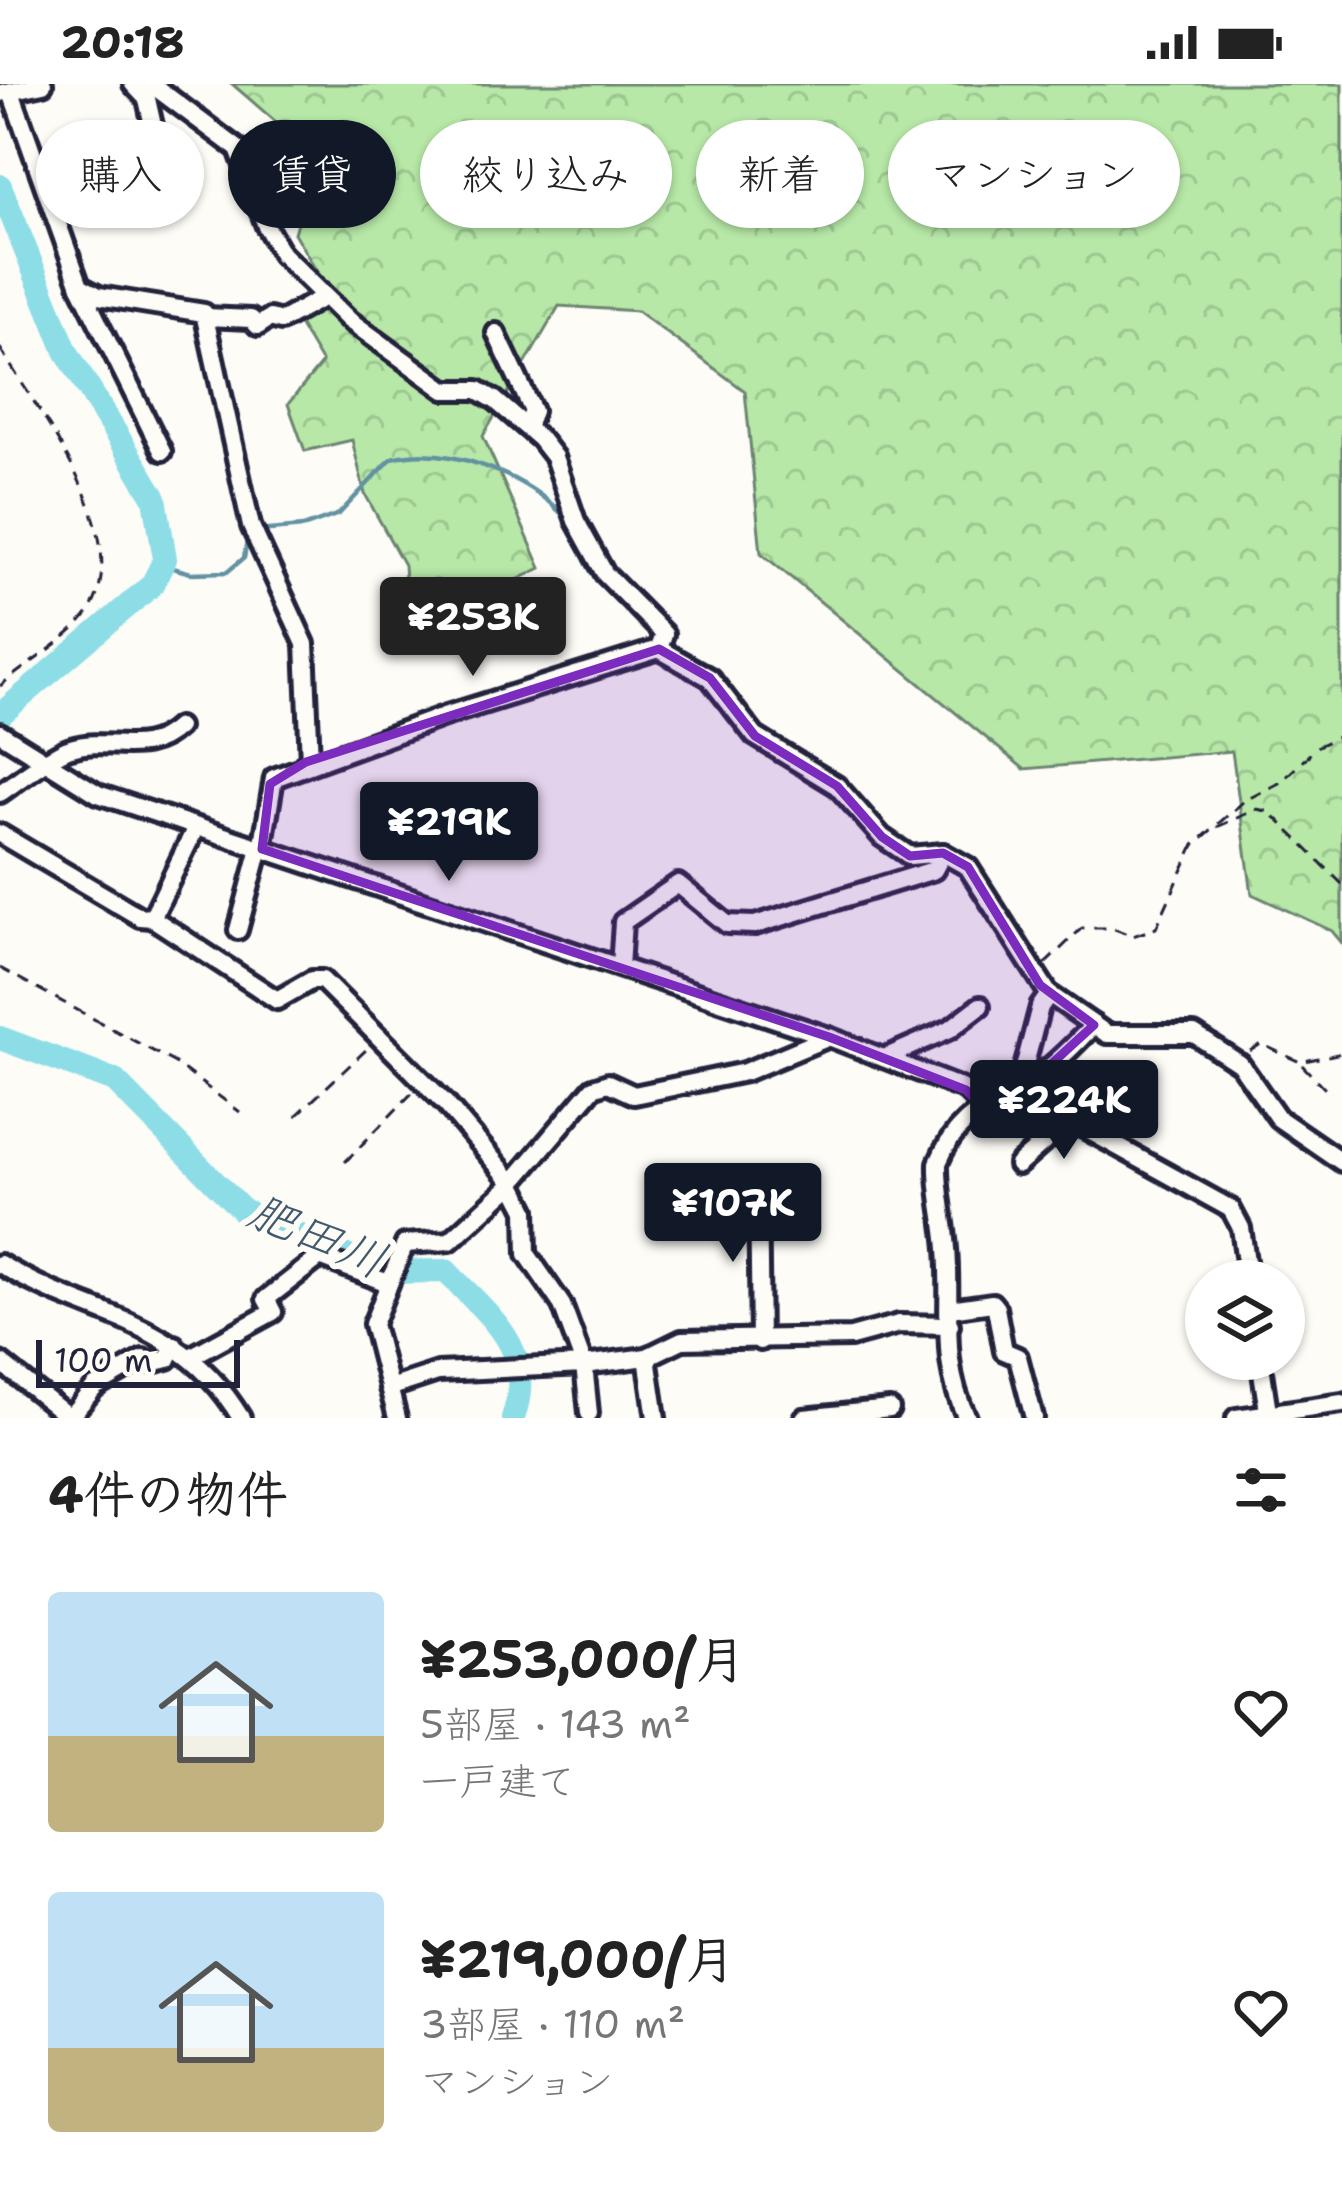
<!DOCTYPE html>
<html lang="ja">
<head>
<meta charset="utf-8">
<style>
	body { margin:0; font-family:"Shantell Sans","Klee One",sans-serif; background:#f2f2f2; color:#222; height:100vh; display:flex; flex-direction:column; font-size:45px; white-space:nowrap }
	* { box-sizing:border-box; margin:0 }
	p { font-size:39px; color:#767676 }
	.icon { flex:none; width:66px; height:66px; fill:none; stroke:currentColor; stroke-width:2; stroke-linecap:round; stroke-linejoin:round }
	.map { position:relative; height:1334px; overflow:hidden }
	.side { display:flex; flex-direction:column; background:#fff; flex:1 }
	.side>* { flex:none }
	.guide { position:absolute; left:36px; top:36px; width:1272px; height:108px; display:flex; gap:24px }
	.fabs { position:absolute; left:1185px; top:1176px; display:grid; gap:24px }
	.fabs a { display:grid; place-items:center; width:120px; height:120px; border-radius:50%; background:#fff; box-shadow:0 3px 9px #0004; font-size:60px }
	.scale { position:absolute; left:36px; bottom:30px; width:204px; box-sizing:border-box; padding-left:12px; border:6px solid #22223b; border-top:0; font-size:33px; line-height:42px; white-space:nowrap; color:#22223b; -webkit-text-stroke:9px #fdfcf7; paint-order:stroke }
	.price { position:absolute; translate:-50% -102px; padding:0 27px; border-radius:12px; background:#111827; color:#fff; font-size:39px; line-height:78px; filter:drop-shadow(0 3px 6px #0008) }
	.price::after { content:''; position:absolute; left:50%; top:72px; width:36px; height:27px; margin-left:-18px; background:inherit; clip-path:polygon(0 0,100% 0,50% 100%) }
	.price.selected { background:#222; color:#fff }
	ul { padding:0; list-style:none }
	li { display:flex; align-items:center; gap:36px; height:300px; padding:0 48px }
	li span { display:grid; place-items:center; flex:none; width:336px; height:240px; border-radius:12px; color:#555 }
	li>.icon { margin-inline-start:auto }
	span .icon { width:144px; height:144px; fill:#fffc; stroke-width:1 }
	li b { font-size:51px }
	h2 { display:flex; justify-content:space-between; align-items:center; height:144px; padding:0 48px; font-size:51px }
	.tag { padding:0 42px; border-radius:54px; background:#fff; box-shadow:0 3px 9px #0004; font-size:42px; line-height:108px }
	.tag.selected { background:#111827; color:#fff }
	.status { display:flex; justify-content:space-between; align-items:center; height:84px; padding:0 60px; background:#fff; direction:ltr }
	.status svg { height:33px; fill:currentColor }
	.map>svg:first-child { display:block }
	.forest { fill:url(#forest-crowns); stroke:#6c8571; stroke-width:3 }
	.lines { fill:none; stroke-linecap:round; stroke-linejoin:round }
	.stream { stroke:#6292a2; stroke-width:4.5 }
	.river { stroke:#8cdde6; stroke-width:24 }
	.minor-casing { stroke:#22223b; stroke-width:26 }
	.path { stroke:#22223b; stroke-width:3; stroke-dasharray:12 9; stroke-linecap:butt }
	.minor { stroke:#fdfcf7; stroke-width:16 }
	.marked { fill:#7b2cbf; fill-opacity:0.2; stroke:#7b2cbf; stroke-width:9; stroke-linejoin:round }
	.labels { text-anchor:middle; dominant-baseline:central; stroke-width:12; stroke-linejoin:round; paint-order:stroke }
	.water-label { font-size:48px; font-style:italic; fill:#425a6e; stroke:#fdfcf7 }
</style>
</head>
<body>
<div class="status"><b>20:18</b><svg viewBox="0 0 49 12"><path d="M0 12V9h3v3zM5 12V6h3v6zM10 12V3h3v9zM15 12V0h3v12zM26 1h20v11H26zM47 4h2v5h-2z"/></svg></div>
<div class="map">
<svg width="1342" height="1334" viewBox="0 0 1342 1334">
	<defs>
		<pattern id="forest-crowns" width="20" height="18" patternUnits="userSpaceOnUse" patternTransform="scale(3)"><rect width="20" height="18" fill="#b7e8a7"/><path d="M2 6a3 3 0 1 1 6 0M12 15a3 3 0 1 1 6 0" fill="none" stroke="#9dc791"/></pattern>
	</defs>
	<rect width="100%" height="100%" fill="#fdfcf7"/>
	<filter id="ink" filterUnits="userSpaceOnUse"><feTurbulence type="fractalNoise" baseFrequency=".00833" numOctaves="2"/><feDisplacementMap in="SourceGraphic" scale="24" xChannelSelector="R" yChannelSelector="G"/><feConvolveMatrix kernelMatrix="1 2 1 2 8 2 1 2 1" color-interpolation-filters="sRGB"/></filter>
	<g filter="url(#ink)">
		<!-- forest -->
		<path class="forest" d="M 232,0 L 1342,0 L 1342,859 L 1332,847 L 1252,810 L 1232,667 L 1024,685 L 761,469 L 745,307 L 637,227 L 559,222 L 483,352 L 541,484 L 501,504 L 449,497 L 406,512 L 404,481 L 365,410 L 352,356 L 305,367 L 288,320 L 322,279 L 297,237 L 326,203 L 294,149 L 311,90 L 295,76 L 285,79 L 275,37 Z"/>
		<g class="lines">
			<!-- stream -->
			<g class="stream">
				<path d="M 258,447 L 303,443 L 339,430 L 392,374 C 448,360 523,390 563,431 C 577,446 580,472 592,489"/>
				<path d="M 162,481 L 191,489 L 227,488 L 244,474 L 248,451"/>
			</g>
			<!-- river -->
			<g class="river">
				<path d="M 0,102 L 66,267 L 155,414 L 165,475 L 152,501 L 0,631"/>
				<path d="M 0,954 L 115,997 L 242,1126 L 383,1188 L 446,1187 C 490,1233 537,1266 513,1334"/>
			</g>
			<!-- minor casing -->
			<g class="minor-casing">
				<g id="minor">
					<path d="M 133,0 L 147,15 L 171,121"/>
					<path d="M 151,0 L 238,65 L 266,142 L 282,170 L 349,236 L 445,306 L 478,306 L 495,316 L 540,355 L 554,373 L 576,437 L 605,490 L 664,550 L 659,565"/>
					<path d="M 11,8 L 80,202 L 99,212 L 204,229 L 251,442 L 305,560 L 310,677 L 306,678"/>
					<path d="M 1,9 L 43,0"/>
					<path d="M 80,202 L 162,367"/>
					<path d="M 206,233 L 251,235 L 258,242 L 270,234 L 281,237 L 324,213"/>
					<path d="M 496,249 L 533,327 L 527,343"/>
					<path d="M 0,649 L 98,710 L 829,953 L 966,1006 L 981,1021"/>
					<path d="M 0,709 C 16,698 55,668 71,664 C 110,652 144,675 178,643"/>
					<path d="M 196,743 L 152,834 L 277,916 L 312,896 L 322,896 L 446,1020 L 511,1097 L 526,1126 L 527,1170 L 562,1221 L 584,1281 L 647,1273 L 682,1256 L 851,1253 L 899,1240 L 950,1241"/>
					<path d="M 0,750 L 140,833 L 152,834"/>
					<path d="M 262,765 L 274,694 L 444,632 L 659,565 L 710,594 L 755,652 L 837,702 L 882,753 L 910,772 L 943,769 L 968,783 L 1049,910 L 1107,950 L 1194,950 L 1240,980 L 1278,1034 L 1342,1078"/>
					<path d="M 238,846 L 260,764"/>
					<path d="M 620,883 L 623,838 L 678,800 L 727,840 L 755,841 L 934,786 L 943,769"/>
					<path d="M 884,974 L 950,945 L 980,922"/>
					<path d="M 1019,1003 L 1040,923 L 1049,910"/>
					<path d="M 1015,1006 L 1231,1125 L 1241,1144 L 1249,1197"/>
					<path d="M 1018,1081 L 1068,1037"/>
					<path d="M 758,1105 L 760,1257"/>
					<path d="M 0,1180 C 90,1236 179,1231 241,1334"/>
					<path d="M 950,1225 L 992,1219 L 996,1224 L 1004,1267 L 1018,1273 L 1034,1334"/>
					<path d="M 192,1272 L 273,1228 L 266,1215 L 320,1173 L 388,1199"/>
					<path d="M 647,1273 L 656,1334"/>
					<path d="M 1260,1275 L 1269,1334"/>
					<path d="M 0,1278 L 70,1334"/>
					<path d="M 389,1304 L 438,1288 L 584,1281 L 589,1329"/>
					<path d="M 69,1334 L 95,1303 L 143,1275 L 152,1279 L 168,1275 L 174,1261"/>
					<path d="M 397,1334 L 373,1240 L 405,1160 L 450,1157 L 507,1105 L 593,1004 L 608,999 L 634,1011 L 745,988 L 829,953"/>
					<path d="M 804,1334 L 890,1325"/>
					<path d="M 967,1334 C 939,1279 952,1225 947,1165 C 945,1136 937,1108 938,1079 C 961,1024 994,1024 1037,993 C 1058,979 1076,958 1094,941"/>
					<path d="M 1236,1334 L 1342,1319"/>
				</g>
			</g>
			<!-- path -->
			<g class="path">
				<path d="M 0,264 C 39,331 148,465 80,539 C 58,562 25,581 0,602"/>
				<path d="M 1217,743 L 1257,725 L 1270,728 L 1342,800"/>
				<path d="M 1045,880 L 1082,844 L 1112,844 L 1133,852 L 1156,844 L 1194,761 L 1244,717 L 1281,698 L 1318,662 L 1342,651"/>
				<path d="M 0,884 L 175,979 L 240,1028"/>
				<path d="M 1250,967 L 1261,960 L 1300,978 L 1342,969"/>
				<path d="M 1302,981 L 1325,1005"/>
				<path d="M 296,1032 L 369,963"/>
				<path d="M 345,1078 L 415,1006"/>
			</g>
			<!-- minor -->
			<use href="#minor" class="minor"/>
		</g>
	</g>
	<!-- marked area -->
	<path class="marked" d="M 659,565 L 710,594 L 755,652 L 837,702 L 882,753 L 910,772 L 943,769 L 968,783 L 1040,901 L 1094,941 L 1036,994 L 981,1021 L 966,1006 L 829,953 L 262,765 L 270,700 L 306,678 Z"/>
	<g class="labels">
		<!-- water labels -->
		<g class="water-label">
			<text transform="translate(318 1151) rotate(23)">肥田川</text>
		</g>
	</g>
</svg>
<div class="fabs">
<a><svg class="icon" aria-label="layers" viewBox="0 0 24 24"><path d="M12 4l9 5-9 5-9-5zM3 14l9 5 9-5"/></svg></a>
</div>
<div class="scale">100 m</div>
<b class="price selected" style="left:473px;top:595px">¥253K</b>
<b class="price" style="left:449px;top:800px">¥219K</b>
<b class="price" style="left:1064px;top:1078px">¥224K</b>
<b class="price" style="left:733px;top:1181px">¥107K</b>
<div class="guide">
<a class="tag">購入</a>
<a class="tag selected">賃貸</a>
<a class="tag">絞り込み</a>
<a class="tag">新着</a>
<a class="tag">マンション</a>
</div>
</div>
<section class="side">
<h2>4件の物件<svg class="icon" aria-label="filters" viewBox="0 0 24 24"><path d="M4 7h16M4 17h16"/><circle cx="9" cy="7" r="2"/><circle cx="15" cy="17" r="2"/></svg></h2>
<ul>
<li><span style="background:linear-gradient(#bfe0f5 60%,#c2b280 0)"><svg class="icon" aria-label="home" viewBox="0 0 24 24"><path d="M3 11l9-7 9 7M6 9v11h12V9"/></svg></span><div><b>¥253,000/月</b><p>5部屋 · 143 m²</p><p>一戸建て</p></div><svg class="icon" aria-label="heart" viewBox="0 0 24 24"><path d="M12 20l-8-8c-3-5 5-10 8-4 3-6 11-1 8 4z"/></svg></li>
<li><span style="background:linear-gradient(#bfe0f5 65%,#c2b280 0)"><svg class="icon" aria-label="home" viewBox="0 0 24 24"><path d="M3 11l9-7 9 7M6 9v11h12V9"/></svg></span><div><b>¥219,000/月</b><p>3部屋 · 110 m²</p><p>マンション</p></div><svg class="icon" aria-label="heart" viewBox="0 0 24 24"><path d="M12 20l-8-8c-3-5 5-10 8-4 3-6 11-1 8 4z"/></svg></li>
</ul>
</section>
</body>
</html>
